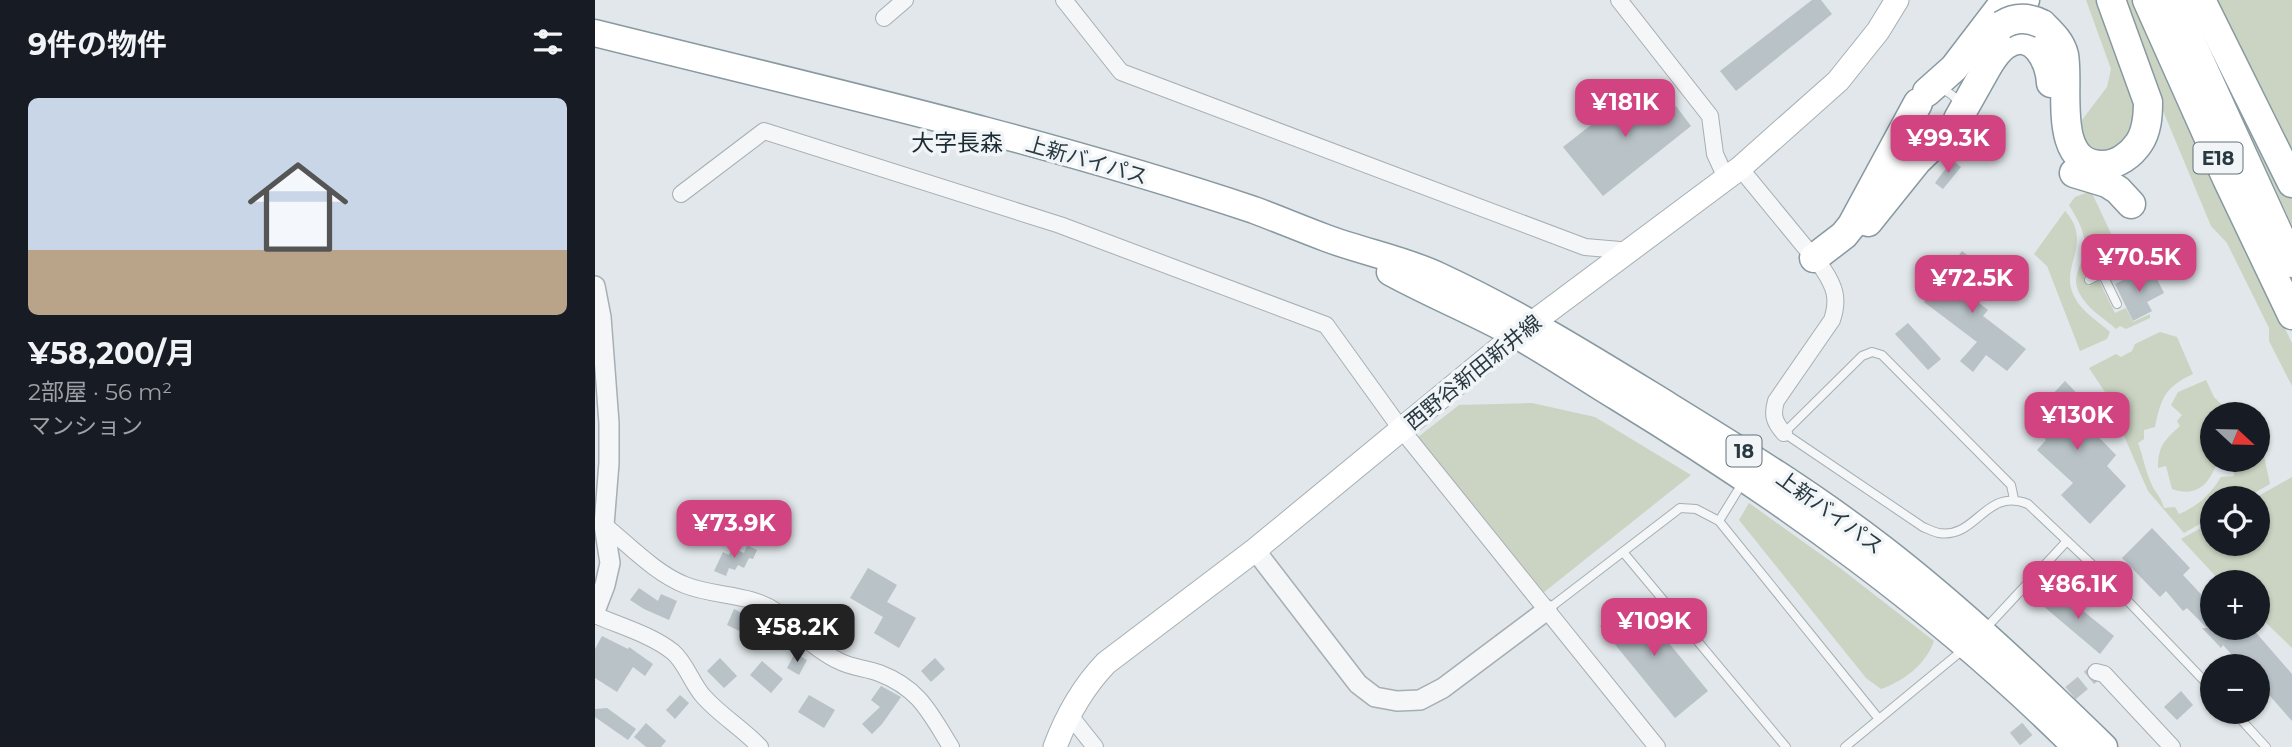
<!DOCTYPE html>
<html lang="ja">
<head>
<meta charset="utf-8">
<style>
	body { margin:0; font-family:Montserrat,"Noto Sans JP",sans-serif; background:#20242c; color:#f1f3f6; height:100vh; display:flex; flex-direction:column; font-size:26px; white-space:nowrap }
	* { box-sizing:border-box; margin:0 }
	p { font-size:23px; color:#9ea1a6 }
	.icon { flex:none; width:38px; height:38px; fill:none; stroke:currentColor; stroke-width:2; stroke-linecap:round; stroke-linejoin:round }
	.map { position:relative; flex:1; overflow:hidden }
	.details { display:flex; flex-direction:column; background:#171b24; width:595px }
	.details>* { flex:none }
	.needle { width:46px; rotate:112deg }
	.tools { position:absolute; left:1605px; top:402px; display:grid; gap:14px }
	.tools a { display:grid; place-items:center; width:70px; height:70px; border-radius:50%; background:#171b24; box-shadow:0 2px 5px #0004; font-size:35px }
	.price { position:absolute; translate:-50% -60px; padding:0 16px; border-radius:14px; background:#d14481; color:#fff; font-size:23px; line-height:46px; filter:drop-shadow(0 2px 4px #0008) }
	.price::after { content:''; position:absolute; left:50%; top:42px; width:21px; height:16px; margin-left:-10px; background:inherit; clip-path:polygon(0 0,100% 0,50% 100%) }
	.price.current { background:#222; color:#fff }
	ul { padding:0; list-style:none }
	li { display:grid; align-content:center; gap:14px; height:371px; padding:0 28px }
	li+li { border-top:2px solid #363941 }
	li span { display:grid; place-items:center; height:217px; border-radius:10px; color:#555 }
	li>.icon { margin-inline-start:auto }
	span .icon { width:126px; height:126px; fill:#fffc; stroke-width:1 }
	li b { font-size:30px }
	h2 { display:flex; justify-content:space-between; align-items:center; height:84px; padding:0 28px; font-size:30px }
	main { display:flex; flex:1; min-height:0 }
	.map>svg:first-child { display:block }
	.green { fill:#cbd4c2 }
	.building { fill:#b8c2c7 }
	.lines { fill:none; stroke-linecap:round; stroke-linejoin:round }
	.minor-tunnel { stroke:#bcc4c8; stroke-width:16; stroke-dasharray:16 8; stroke-linecap:butt }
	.service-casing { stroke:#a6afb4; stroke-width:10 }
	.minor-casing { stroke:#a6afb4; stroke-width:18 }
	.tertiary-casing { stroke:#a6afb4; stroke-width:22 }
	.secondary-casing { stroke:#a6afb4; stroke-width:25 }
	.trunk-casing { stroke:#8899a1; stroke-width:29 }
	.motorway-casing { stroke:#8899a1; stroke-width:31 }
	.service { stroke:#f4f6f8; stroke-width:8 }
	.minor { stroke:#f4f6f8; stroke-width:16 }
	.tertiary { stroke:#f4f6f8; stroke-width:19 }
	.secondary { stroke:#fff; stroke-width:23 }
	.trunk { stroke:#fff; stroke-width:26 }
	.motorway { stroke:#fff; stroke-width:28 }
	.motorway-bridge-casing { stroke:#8899a1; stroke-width:31; stroke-linecap:butt }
	.motorway-bridge { stroke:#fff; stroke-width:28 }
	.labels { text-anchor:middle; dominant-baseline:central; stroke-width:7; stroke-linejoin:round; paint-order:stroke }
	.shield { fill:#f1f5f7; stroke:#657178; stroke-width:2 }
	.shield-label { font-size:19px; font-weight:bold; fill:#293942 }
	.street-label { font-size:21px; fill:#293942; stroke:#f1f5f7 }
	.neighbourhood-label { font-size:23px; fill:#1b2a33; stroke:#f1f5f7 }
</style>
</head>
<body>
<main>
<section class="details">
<h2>9件の物件<svg class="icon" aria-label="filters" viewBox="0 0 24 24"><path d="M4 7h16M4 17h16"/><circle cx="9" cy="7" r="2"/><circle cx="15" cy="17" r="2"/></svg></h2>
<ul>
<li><span style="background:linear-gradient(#c9d6e8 70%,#b9a48a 0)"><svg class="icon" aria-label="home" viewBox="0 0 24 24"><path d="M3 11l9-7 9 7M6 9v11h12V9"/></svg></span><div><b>¥58,200/月</b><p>2部屋 · 56 m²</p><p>マンション</p></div></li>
</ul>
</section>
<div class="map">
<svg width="1697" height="747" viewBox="0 0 1697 747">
	<rect width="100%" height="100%" fill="#e1e7ea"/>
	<!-- green -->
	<g class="green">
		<path d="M 1491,0 L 1508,0 L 1540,93 L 1538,142 L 1516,156 L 1490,150 L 1483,131 L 1487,120 L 1512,87 L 1516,69 Z"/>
		<path d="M 1526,0 L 1538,0 L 1634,214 L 1697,343 L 1697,386 L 1674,341 L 1674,328 L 1632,243 L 1616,226 L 1561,94 Z"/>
		<path d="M 1593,0 L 1697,197 L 1697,225 Z"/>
		<path d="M 1616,0 L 1697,0 L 1697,156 Z"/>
		<path d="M 1496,191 L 1527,257 L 1489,277 L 1493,286 L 1504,281 L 1520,313 L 1531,308 L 1538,322 L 1555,314 L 1555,318 L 1531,329 L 1525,326 L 1521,329 C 1510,319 1496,311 1488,299 C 1474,279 1485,271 1489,252 C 1492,234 1483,220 1474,205 L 1480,197 Z"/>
		<path d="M 1470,211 C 1500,244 1462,267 1480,298 C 1487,312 1504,322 1515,332 L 1512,339 L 1485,351 L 1452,266 L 1439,254 Z"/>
		<path d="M 1565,332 L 1582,337 L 1598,374 C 1570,387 1566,398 1560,427 L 1549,430 L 1549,439 L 1543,443 C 1548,456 1550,470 1556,483 C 1560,493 1566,496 1569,508 L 1580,507 L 1584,514 C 1603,506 1615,495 1626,477 L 1639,476 L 1638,467 L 1643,466 L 1643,460 L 1662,460 L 1663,436 L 1676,434 L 1669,456 L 1675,484 L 1649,499 L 1617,499 L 1617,517 L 1589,533 L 1553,491 L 1510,392 L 1494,368 L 1521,354 L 1526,357 L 1537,351 L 1540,344 Z"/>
		<path d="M 1611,380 L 1619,397 L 1637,415 L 1617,415 L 1617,460 L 1623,460 C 1615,483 1603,498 1577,489 L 1571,466 L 1563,468 C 1563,445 1570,440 1585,426 L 1582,421 L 1587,415 L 1576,405 L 1583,392 Z"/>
		<path d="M 937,403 L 1000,417 L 1096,475 L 948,593 L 823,437 L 864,405 Z"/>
		<path d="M 1697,477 L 1697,648 L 1663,615 L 1662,583 L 1627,583 L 1586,539 L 1617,522 L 1617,544 L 1662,544 L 1662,499 L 1658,499 Z"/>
		<path d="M 1154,503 L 1245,568 L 1339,641 C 1331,664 1309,681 1286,689 L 1271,678 L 1144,520 Z"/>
	</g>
	<!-- building -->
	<g class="building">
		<path d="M 1217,0 L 1226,0 L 1237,14 L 1141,91 L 1125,71 Z"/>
		<path d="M 1047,85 L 1071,114 L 1081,106 L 1096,126 L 1008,196 L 968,147 Z"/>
		<path d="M 1357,160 L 1366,167 L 1348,189 L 1340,183 Z"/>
		<path d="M 1367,251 L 1394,272 L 1376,297 L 1393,310 L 1388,316 L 1431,349 L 1412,371 L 1391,355 L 1378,372 L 1365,361 L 1382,342 L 1329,302 Z"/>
		<path d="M 1558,271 L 1569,293 L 1552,302 L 1557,311 L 1538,321 L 1520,284 L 1538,275 L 1540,279 Z"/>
		<path d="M 1313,323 L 1346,359 L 1333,370 L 1300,334 Z"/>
		<path d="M 1470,381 L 1498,410 L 1487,420 L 1521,455 L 1512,466 L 1531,486 L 1495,524 L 1466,495 L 1478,483 L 1442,450 L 1451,440 L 1432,421 Z"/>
		<path d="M 1557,528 L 1595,568 L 1588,575 L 1617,606 L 1617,628 L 1657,628 L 1697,674 L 1697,721 L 1662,681 L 1662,667 L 1648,667 L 1628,645 L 1626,648 L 1607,628 L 1612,628 L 1592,608 L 1588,611 L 1571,591 L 1565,597 L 1527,558 Z"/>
		<path d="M 152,545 L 162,550 L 158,559 L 154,558 L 149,568 L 143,565 L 140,570 L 134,568 L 131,576 L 119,571 L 128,552 L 134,555 L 137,548 L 149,553 Z"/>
		<path d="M 273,568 L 302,585 L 292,602 L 321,618 L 304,648 L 279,633 L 288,617 L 255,598 Z"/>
		<path d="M 44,588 L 63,601 L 66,594 L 82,601 L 74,620 L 49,609 L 35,600 Z"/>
		<path d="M 1461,589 L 1519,636 L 1505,654 L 1447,605 Z"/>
		<path d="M 1038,599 L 1113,691 L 1080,718 L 1005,626 Z"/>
		<path d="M 139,609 L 179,629 L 171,648 L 160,642 L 161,639 L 132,625 Z"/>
		<path d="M 7,636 L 33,649 L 34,647 L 58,664 L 50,676 L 38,667 L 22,692 L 0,678 L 0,649 Z"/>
		<path d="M 200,653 L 212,660 L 204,675 L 192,668 Z"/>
		<path d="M 125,658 L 142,676 L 129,688 L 112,671 Z"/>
		<path d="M 340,658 L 350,669 L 336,682 L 326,671 Z"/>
		<path d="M 167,661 L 188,679 L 176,693 L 155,675 Z"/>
		<path d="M 286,686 L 306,697 L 287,724 L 277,734 L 267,724 L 285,707 L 276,700 Z"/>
		<path d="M 1586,691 L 1598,705 L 1582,720 L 1569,707 Z"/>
		<path d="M 85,695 L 94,703 L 80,719 L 71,710 Z"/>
		<path d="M 214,695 L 240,710 L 229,728 L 203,712 Z"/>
		<path d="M 12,708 L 41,729 L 33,740 L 0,717 L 0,709 Z"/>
		<path d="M 51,723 L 71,741 L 66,747 L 51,747 L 39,737 Z"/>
	</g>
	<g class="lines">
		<!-- minor-tunnel -->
		<path class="minor-tunnel" d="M 1420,739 L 1501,672"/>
		<!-- service casing -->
		<g class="service-casing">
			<g id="service">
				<circle cx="1343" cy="112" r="22"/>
				<path d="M 1507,273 L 1522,304"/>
				<path d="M 1494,280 L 1557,248"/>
				<path d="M 1419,499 L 1416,485 L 1287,355 L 1277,352 L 1267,356 L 1189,433 L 1328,527 C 1333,529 1339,532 1344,533 C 1382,539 1390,487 1433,504 L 1507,574 L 1617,689"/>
				<path d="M 1124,521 L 1148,482"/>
				<path d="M 1028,552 L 1191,747"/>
				<path d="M 952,610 L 1085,508 L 1101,509 L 1124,521 L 1284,719"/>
				<path d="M 1391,628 L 1472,541"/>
				<path d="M 1639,712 L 1671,747"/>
				<path d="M 1250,747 L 1369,649"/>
			</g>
		</g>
		<!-- minor casing -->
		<g class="minor-casing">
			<g id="minor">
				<path d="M 469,0 L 526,72 L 990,247 L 1037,251"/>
				<path d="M 1024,0 L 1115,116 L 1120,154 L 1131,178"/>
				<path d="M 289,18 L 310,0"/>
				<path d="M 1145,168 L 1228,269 C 1240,287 1244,299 1237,320 L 1181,401 C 1177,415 1179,422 1189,433"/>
				<path d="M 86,194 L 169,131 L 465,225 L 731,325 L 806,429 L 1062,747"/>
				<path d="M 9,525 C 34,545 60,573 90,585 C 120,597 155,593 182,612 C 189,617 194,625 201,630 C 213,641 229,654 244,661 C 257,668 271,668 284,673 C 324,688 335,713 356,747"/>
				<path d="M 0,615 C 25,626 57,635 78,652 C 91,663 97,684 109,697 C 125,715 148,729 165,747"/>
				<path d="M 1501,672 L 1509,674 L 1577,747"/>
				<path d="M 473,713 L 500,747"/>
			</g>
		</g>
		<!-- tertiary casing -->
		<g class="tertiary-casing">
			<g id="tertiary">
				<path d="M 0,286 L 6,317 L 14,423 L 14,463 L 9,525 L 15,563 L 10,585 L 0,611"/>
				<path d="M 660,550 L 763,684 L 780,697 L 802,701 L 825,700 L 848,688 L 952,610"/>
			</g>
		</g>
		<!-- secondary casing -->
		<g class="secondary-casing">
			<path id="secondary" d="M 460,747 C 472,715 487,688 511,663 L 660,550 L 921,335 L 1145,168 L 1243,81 L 1283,31 L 1302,0"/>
		</g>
		<!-- trunk casing -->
		<g class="trunk-casing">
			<g id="trunk">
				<path d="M 0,33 C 221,88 443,138 659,210 C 683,219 707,229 731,238 C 768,252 808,259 844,276 C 924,313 999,360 1074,406 C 1147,451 1218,495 1287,548 C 1366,609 1438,678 1509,747"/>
				<path d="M 795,272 C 837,295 882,313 923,336 C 957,355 989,377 1022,397 C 1187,498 1344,610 1481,747"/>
			</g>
		</g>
		<!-- motorway casing -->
		<g class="motorway-casing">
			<g id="motorway">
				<path d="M 1552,0 L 1632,179 L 1697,315"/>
				<path d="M 1577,0 L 1697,263"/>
				<path d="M 1606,0 L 1697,183"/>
				<path d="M 1447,24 C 1456,33 1466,42 1469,55 C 1475,86 1456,166 1508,165 C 1522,165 1536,155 1544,143 C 1552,131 1553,116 1553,102 L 1516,0"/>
				<path d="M 1388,72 C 1395,63 1401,51 1410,45 C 1438,27 1455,60 1456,83"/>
				<path d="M 1332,92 L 1359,68 L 1411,0"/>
				<path d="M 1363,119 L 1430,0"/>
				<path d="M 1479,173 L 1512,183 L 1523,190 L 1536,204"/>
				<path d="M 1273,222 L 1322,161 L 1354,130"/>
				<path d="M 1219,258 L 1249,235 L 1257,225 L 1323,103"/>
			</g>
		</g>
		<!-- service -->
		<use href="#service" class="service"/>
		<!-- minor -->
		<use href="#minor" class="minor"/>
		<!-- tertiary -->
		<use href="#tertiary" class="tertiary"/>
		<!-- secondary -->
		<use href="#secondary" class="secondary"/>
		<!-- trunk -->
		<use href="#trunk" class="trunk"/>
		<!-- motorway -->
		<use href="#motorway" class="motorway"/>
		<!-- motorway-bridge casing -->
		<g class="motorway-bridge-casing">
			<path id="motorway-bridge" d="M 1407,25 C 1420,17 1433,17 1447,24"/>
		</g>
		<!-- motorway-bridge -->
		<use href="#motorway-bridge" class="motorway-bridge"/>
	</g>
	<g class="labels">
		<!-- shield labels -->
		<g class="shield">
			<rect x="1598.5" y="142.5" width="49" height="31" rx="5"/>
			<rect x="1131.5" y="435.5" width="35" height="31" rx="5"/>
		</g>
		<g class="shield-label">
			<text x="1623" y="158">E18</text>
			<text x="1149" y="451">18</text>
		</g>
		<!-- street labels -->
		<g class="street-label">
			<text transform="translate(492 160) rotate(16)">上新バイパス</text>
			<text transform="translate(878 372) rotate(-39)">西野谷新田新井線</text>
			<text transform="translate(1235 512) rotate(36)">上新バイパス</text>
		</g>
		<!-- neighbourhood labels -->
		<g class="neighbourhood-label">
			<text x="362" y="143">大字長森</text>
		</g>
	</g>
</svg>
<div class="tools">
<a><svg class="needle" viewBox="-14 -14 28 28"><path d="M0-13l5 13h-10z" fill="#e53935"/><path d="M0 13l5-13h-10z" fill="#9ea1a6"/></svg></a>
<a><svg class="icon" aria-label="locate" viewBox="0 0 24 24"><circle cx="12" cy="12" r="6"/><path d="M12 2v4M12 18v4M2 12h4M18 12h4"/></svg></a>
<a>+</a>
<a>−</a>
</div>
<b class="price" style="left:1030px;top:139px">¥181K</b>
<b class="price" style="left:1353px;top:175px">¥99.3K</b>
<b class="price" style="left:1544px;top:294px">¥70.5K</b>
<b class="price" style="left:1377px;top:315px">¥72.5K</b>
<b class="price" style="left:1482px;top:452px">¥130K</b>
<b class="price" style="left:139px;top:560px">¥73.9K</b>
<b class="price" style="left:1483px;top:621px">¥86.1K</b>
<b class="price" style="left:1059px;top:658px">¥109K</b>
<b class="price current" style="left:202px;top:664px">¥58.2K</b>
</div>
</main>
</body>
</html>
